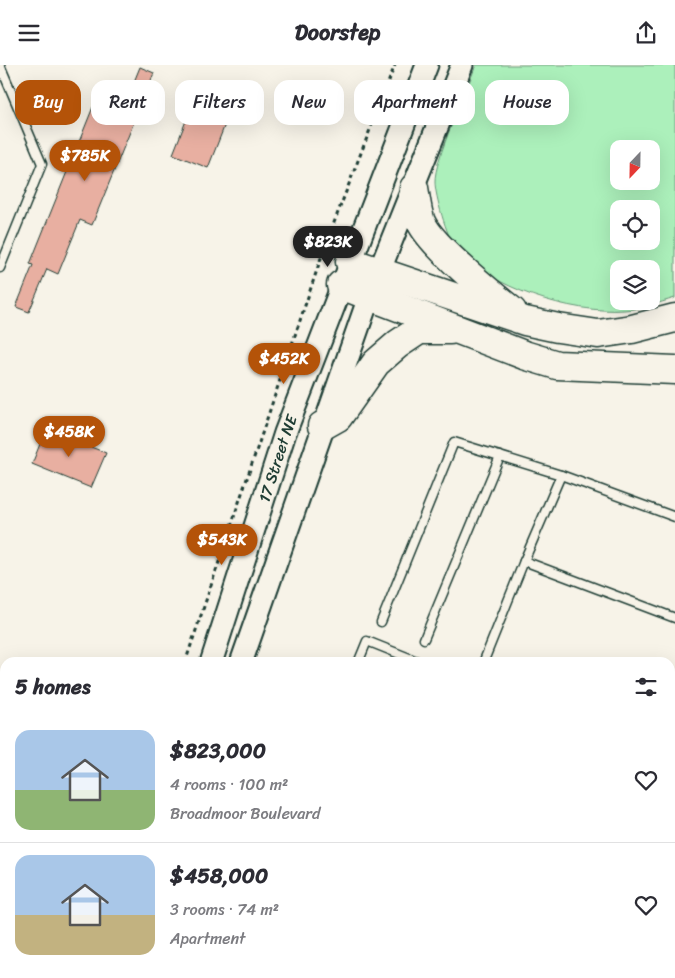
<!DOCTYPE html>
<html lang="en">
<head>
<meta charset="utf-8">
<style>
	body { margin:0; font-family:Sriracha,sans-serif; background:#f7f7f7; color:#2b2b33; height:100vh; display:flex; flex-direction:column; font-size:19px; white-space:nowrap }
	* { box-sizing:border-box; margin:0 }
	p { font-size:16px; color:#7c7c81 }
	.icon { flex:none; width:28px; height:28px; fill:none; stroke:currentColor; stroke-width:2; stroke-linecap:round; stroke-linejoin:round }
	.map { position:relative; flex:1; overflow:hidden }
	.panel { position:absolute; left:0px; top:592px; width:675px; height:321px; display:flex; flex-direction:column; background:#fff; border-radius:15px 15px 0 0; box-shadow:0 5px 20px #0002 }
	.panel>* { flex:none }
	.guide { position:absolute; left:15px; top:15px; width:645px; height:45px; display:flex; gap:10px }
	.needle { width:32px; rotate:202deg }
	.buttons { position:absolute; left:610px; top:75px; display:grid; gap:10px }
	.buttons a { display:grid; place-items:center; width:50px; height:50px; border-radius:10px; background:#fff; box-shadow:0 5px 20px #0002; font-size:25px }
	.price { position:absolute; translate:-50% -42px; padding:0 11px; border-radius:18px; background:#b45309; color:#fff; font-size:16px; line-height:32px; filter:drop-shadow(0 1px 2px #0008) }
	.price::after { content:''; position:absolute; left:50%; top:30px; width:15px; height:11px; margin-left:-8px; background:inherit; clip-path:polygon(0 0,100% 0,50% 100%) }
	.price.current { background:#222; color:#fff }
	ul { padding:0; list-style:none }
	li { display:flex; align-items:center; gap:15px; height:125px; padding:0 15px }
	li+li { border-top:1px solid #e1e1e2 }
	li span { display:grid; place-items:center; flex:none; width:140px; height:100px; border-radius:15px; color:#555 }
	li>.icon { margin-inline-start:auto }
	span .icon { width:60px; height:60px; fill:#fffc; stroke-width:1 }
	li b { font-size:21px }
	h2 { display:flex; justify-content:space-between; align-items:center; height:60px; padding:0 15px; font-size:21px }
	.chip { padding:0 18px; border-radius:15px; background:#fff; box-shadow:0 5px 20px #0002; font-size:18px; line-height:45px }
	.chip.current { background:#b45309; color:#fff }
	header { display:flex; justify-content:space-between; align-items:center; height:65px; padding:0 15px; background:#fff; font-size:22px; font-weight:800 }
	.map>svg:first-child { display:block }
	.green { fill:#acf0bb; stroke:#669678; fill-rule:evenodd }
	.building { fill:#e8afa1; stroke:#1f3d34 }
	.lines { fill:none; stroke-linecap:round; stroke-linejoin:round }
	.lane-casing { stroke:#1f3d34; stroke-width:11 }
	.secondary-casing { stroke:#1f3d34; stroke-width:25 }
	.highway-casing { stroke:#1f3d34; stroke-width:31 }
	.path { stroke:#1f3d34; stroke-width:3; stroke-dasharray:4 4; stroke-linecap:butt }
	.lane { stroke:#f7f3e8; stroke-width:8 }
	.secondary { stroke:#f7f3e8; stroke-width:21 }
	.highway { stroke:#f7f3e8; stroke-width:28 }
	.labels { text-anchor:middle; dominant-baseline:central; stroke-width:4; stroke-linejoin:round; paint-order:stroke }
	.street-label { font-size:16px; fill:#1f3d34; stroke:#f7f3e8 }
</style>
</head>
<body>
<header><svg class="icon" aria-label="menu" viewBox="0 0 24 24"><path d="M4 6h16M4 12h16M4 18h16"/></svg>Doorstep<svg class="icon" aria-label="share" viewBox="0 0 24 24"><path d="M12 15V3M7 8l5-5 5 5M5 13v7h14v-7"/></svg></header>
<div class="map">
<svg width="675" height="913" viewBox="0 0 675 913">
	<rect width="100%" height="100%" fill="#f7f3e8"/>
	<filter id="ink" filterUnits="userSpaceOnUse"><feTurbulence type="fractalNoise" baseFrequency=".02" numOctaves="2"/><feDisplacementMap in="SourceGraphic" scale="10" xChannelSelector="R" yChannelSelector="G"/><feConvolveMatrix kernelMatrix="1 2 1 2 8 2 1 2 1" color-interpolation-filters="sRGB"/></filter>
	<g filter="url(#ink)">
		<!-- green -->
		<path class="green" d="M 476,0 L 675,0 L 675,233 C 658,238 642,244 624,245 C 572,249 489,223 455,182 C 447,172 435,130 435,117 C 434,95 467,25 476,0 ZM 619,84 L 651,84 L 651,116 L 619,116 ZM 619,144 L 651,144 L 651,176 L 619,176 ZM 619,204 L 651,204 L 651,236 L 619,236 Z"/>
		<!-- building -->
		<g class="building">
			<path d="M 140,2 L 154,8 L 92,160 L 80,155 L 58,209 L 47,204 L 29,247 L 16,242 L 33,200 L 30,199 L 93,42 L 106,47 L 114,28 L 127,34 Z"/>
			<path d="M 198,25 L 233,39 L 208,103 L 173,89 Z"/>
			<path d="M 46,364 L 106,388 L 91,423 L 32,399 Z"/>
			<path d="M 670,896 L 675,898 L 675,913 L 490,913 L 480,909 L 670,909 Z"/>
			<path d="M 342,909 L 400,909 L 398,913 L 351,913 Z"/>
		</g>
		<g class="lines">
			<!-- lane casing -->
			<g class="lane-casing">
				<g id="lane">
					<path d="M 0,203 L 42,99 L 0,0"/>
					<path d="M 524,496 L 561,410 L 675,452"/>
					<path d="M 381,557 L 454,377 L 561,410"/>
					<path d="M 424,574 L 500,391"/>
					<path d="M 358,598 L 367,576 L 422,598"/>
					<path d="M 483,598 L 524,496 L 675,553"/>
					<path d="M 670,697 L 675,699"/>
					<path d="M 670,828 L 675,830"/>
					<path d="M 265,909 L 275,913"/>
					<path d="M 233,913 L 234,909"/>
				</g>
			</g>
			<!-- secondary casing -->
			<g class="secondary-casing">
				<g id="secondary">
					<path id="s1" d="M 211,598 L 285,368 L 427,0"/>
					<path d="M 241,598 L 369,232 L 462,0"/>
					<path d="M 0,646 L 5,648"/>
					<path d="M 124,913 L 126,909"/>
				</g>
			</g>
			<!-- highway casing -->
			<g class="highway-casing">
				<g id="highway">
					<path d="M 414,123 C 416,134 417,147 421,157 C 431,180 491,229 512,246"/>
					<path d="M 350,197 L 525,256 L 558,263 L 598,269 L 632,264 L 675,253"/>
					<path d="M 341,220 L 524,290 L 557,300 L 675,305"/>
					<path d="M 322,361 L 338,352 L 376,298 L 398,279 L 419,265 L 450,265"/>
				</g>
			</g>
			<!-- path -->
			<path class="path" d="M 185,598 L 325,181 L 395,0"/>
			<!-- lane -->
			<use href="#lane" class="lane"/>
			<!-- secondary -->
			<use href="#secondary" class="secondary"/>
			<!-- highway -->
			<use href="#highway" class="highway"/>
		</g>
	</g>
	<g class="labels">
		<!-- street labels -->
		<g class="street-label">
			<text stroke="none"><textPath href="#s1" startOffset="215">17 Street NE</textPath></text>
		</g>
	</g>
</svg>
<div class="buttons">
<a><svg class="needle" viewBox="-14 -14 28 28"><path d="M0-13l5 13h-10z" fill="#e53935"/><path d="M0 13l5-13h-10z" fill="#7c7c81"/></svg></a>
<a><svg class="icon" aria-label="locate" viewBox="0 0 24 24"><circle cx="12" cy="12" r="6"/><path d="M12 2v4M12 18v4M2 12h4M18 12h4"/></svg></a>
<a><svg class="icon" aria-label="layers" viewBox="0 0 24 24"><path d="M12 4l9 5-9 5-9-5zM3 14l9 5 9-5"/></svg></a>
</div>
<b class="price" style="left:85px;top:117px">$785K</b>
<b class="price current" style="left:328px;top:203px">$823K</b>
<b class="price" style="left:284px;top:320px">$452K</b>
<b class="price" style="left:69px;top:393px">$458K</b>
<b class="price" style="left:222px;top:501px">$543K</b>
<div class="guide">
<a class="chip current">Buy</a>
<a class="chip">Rent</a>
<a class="chip">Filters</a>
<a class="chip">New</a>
<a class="chip">Apartment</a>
<a class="chip">House</a>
</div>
<section class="panel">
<h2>5 homes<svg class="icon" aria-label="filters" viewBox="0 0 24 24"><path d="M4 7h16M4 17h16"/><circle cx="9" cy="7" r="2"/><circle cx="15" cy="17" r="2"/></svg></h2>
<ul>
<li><span style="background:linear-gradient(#a9c7e8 60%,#8fb573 0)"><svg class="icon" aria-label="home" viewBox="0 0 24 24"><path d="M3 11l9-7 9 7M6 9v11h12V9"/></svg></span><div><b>$823,000</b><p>4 rooms · 100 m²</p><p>Broadmoor Boulevard</p></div><svg class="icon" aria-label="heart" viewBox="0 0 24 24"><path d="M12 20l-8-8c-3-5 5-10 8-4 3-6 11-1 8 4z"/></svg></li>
<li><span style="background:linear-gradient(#a9c7e8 60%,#c2b280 0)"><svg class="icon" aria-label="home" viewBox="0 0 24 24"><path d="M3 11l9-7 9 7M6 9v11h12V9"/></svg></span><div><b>$458,000</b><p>3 rooms · 74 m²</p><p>Apartment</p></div><svg class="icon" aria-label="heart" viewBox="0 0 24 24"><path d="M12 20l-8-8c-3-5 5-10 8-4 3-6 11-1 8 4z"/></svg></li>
</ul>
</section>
</div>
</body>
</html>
